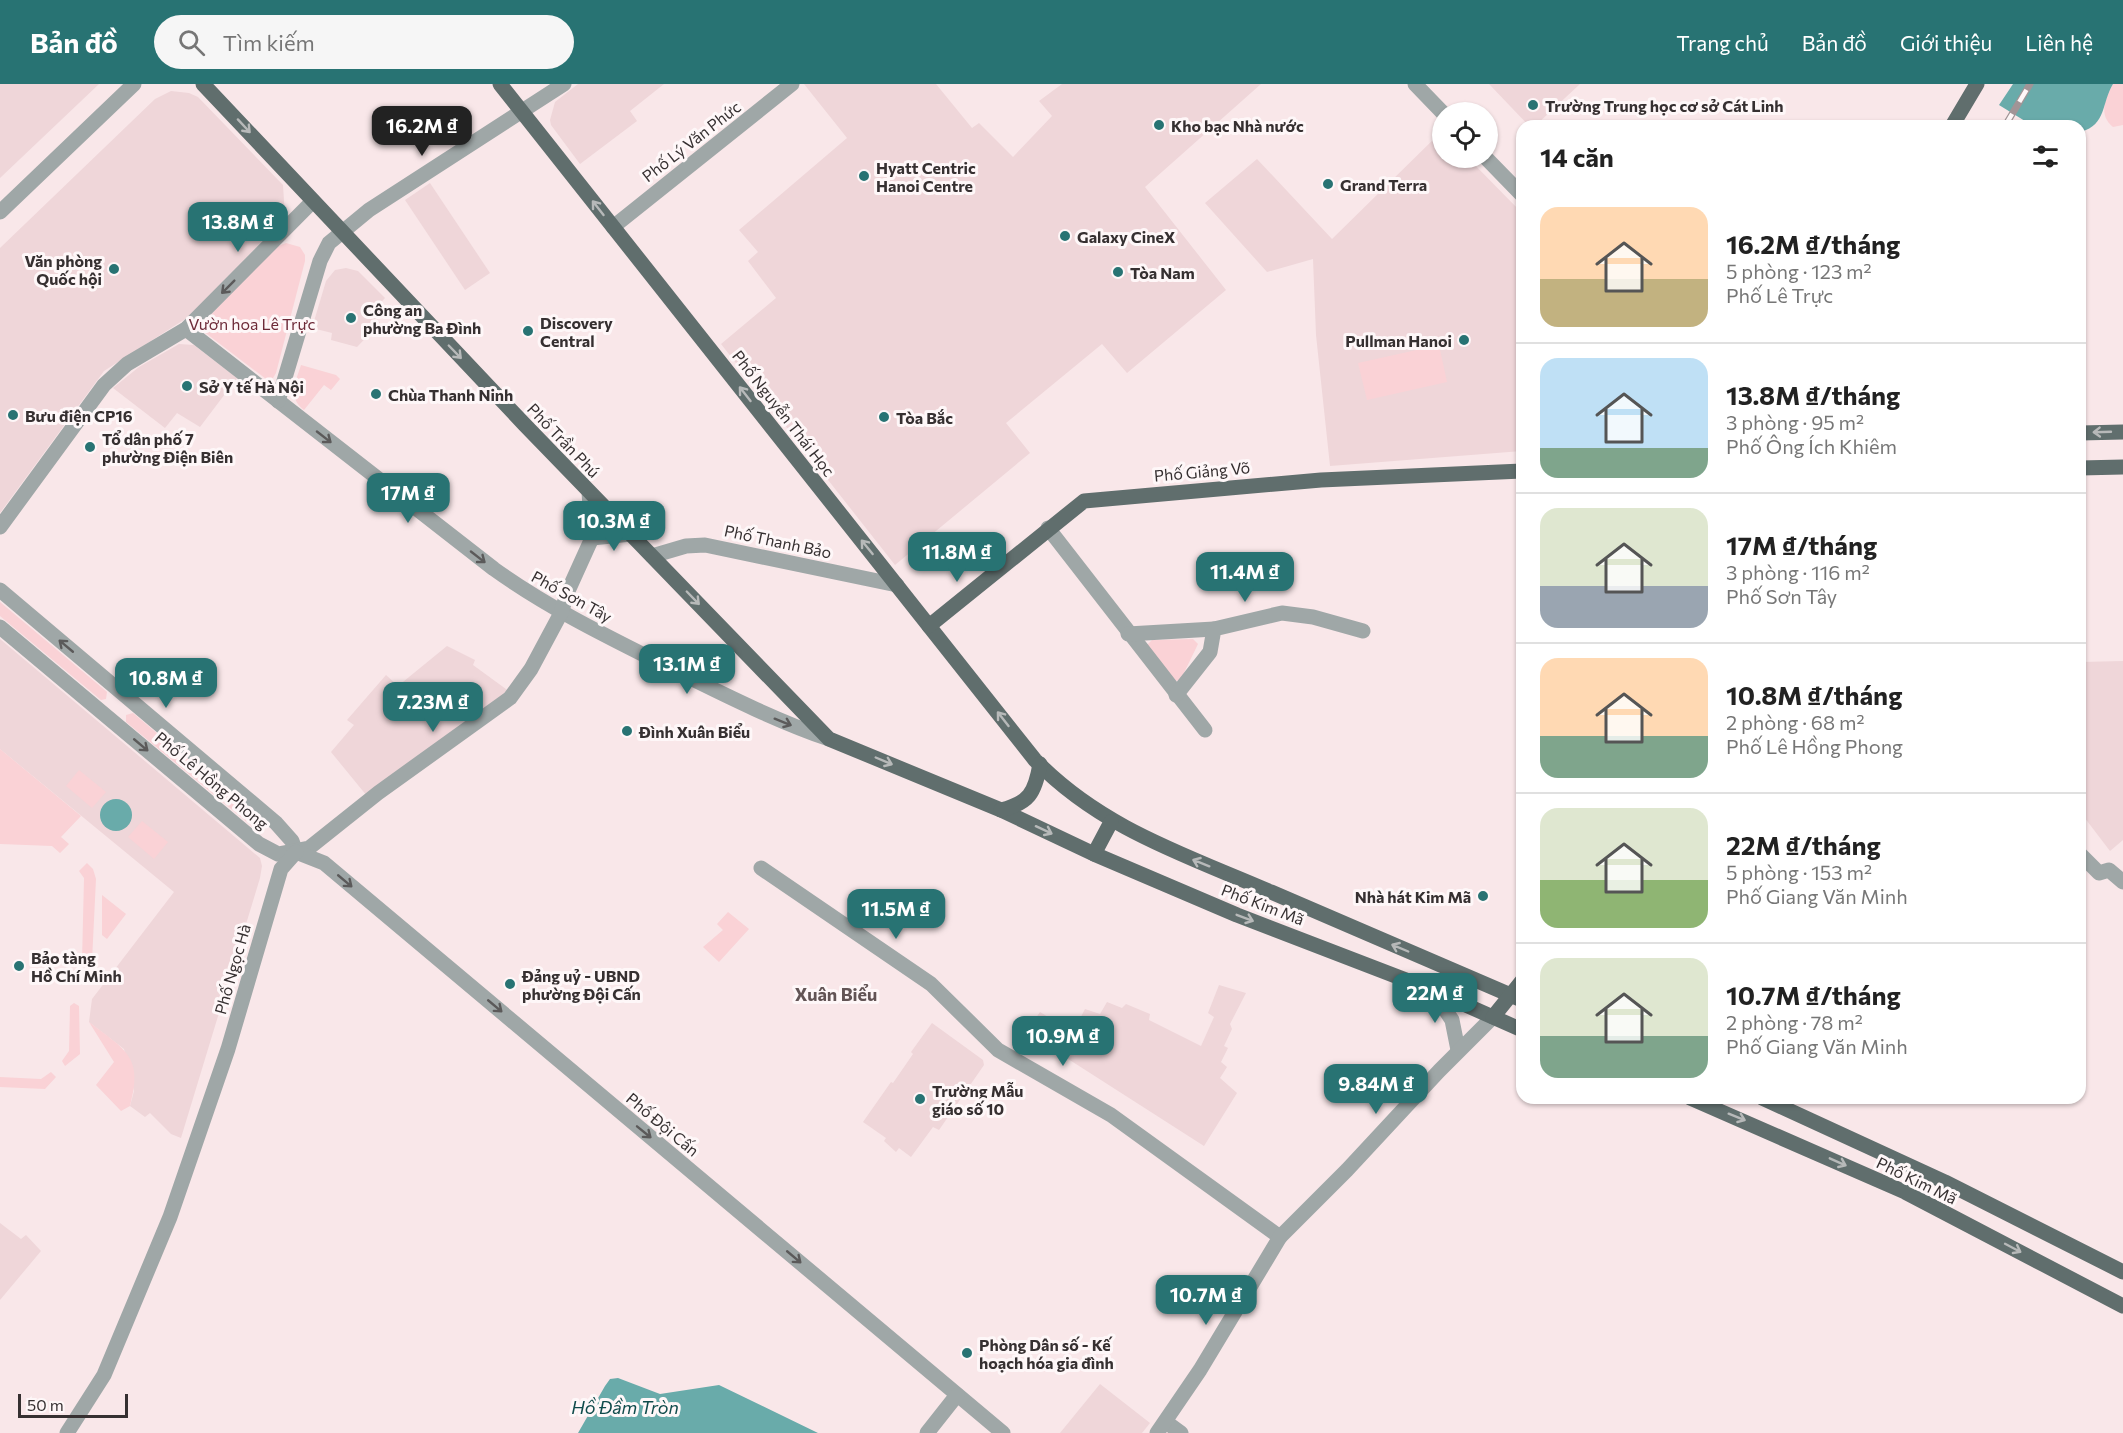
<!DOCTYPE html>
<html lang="vi">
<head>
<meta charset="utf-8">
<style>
	body { margin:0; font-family:Commissioner,sans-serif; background:#f6f6f6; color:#222; height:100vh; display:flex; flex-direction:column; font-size:22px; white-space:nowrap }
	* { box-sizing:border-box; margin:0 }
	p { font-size:20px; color:#767676 }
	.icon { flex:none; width:33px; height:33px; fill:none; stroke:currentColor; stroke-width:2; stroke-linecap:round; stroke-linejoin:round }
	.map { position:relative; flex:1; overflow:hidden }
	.side { position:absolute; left:1516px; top:36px; width:570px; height:984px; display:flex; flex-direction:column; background:#fff; border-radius:18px; box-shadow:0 2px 4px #0004 }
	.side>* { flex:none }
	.buttons { position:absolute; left:1432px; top:18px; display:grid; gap:12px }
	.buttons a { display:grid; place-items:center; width:66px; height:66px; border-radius:50%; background:#fff; box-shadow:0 2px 4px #0004; font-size:30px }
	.scale { position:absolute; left:18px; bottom:15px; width:110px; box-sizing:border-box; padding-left:6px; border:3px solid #363031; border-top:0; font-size:16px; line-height:21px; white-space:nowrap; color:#363031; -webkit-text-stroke:4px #fef7f8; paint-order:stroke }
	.price { position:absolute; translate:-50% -51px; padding:0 14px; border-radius:12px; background:#287373; color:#fff; font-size:20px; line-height:39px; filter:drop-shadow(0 2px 3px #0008) }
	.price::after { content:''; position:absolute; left:50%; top:36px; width:18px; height:14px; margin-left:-9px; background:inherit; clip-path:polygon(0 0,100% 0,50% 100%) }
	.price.selected { background:#222; color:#fff }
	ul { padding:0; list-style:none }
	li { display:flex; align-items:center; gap:18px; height:150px; padding:0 24px }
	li+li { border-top:2px solid #e0e0e0 }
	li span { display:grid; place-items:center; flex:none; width:168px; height:120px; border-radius:18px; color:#555 }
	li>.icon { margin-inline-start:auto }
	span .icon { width:72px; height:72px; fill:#fffc; stroke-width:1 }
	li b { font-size:26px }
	h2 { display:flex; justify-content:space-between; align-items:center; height:72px; padding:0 24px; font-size:26px }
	header { display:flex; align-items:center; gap:36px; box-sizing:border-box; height:84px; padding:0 30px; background:#287373; color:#fff }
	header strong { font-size:28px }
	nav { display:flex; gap:33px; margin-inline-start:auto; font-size:21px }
	.search { width:420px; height:54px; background:#f6f6f6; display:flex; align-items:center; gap:15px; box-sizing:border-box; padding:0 21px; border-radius:33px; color:#767676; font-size:22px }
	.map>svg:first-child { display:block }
	.built { fill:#efd6d9 }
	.green { fill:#fad2d6 }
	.water { fill:#69abaa }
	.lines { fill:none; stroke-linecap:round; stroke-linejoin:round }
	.minor { stroke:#9fa7a7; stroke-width:15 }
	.major { stroke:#606e6d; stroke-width:15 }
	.rail-casing { stroke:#a19496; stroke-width:7 }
	.rail { stroke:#fef7f8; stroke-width:4.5; stroke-dasharray:14; stroke-linecap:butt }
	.oneway { stroke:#b7b9b9 }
	.oneway2 { stroke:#5b5a5a }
	.poi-dot { fill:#287373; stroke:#fef7f8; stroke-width:2 }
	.labels { text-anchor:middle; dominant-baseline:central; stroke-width:6; stroke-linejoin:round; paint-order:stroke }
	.poi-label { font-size:16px; font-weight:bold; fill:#363031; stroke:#fef7f8; text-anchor:start }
	.street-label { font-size:16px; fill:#363031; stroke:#fef7f8 }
	.park-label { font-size:16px; fill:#6e2b39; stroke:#fef7f8 }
	.neighbourhood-label { font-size:18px; font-weight:bold; fill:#625455; stroke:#fef7f8 }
	.water-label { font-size:18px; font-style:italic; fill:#0f4b4b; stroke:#fef7f8 }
</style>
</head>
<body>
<header>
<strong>Bản đồ</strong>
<div class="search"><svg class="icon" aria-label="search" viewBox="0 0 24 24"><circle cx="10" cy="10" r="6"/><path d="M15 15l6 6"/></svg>Tìm kiếm</div>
<nav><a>Trang chủ</a><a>Bản đồ</a><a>Giới thiệu</a><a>Liên hệ</a></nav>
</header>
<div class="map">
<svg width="2123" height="1349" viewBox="0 0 2123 1349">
	<rect width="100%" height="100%" fill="#f9e7e9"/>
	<!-- built -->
	<g class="built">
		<path d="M 0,0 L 99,0 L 0,94 Z"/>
		<path d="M 578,0 L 664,0 L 630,27 L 637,37 L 580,80 L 551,41 L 550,36 L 555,18 Z"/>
		<path d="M 804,0 L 936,0 L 972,44 L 979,39 L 1013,73 L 1052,32 L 1039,17 L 1062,0 L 1261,0 L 1145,103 L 1226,206 L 1127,289 L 1102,260 L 1006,339 L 1030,369 L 895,481 L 721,260 L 776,214 L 748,177 L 758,168 L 739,146 L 847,54 Z"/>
		<path d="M 1489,0 L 1580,0 L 1535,42 L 1529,42 Z"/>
		<path d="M 171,7 L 189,9 L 198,13 L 283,101 L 285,133 L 193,230 L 104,287 L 0,429 L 0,164 L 155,15 Z"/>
		<path d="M 1442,47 L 1443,74 L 1468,74 L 1522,129 L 1522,367 L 1330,382 L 1316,251 L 1313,175 L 1267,188 L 1205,119 L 1257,75 L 1332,155 Z"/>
		<path d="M 430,99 L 490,189 L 465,206 L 405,116 Z"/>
		<path d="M 346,184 L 358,187 L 385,214 L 373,227 L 380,239 L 357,263 L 331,256 L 332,249 L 312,244 L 326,197 L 335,186 Z"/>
		<path d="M 179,260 L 194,261 L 237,294 L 200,343 L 177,329 L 165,344 L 113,304 L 139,283 Z"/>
		<path d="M 0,555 L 260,774 L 262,782 L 260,794 L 181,1054 L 171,1050 L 150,1029 L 145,1033 L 130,1022 L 134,1007 L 124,965 L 89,938 L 92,915 L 174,808 L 0,665 Z"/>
		<path d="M 447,562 L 475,576 L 473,581 L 510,608 L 367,712 L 331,668 L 354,641 L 347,636 L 386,591 L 398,602 Z"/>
		<path d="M 2123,577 L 2123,756 L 2110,767 L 2081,729 L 2081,578 Z"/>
		<path d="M 1219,901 L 1246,909 L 1230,940 L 1232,945 L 1224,962 L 1228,964 L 1221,978 L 1227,983 L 1220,994 L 1237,1009 L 1204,1062 L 1026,948 L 1040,928 L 1073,948 L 1085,925 L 1100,930 L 1107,918 L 1122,924 L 1126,920 L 1150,930 L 1149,936 L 1201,962 L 1214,933 L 1208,929 Z"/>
		<path d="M 932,939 L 983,976 L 984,981 L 939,1046 L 933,1043 L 911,1073 L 899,1064 L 896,1068 L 884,1057 L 886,1054 L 863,1038 L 891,998 L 893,999 L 913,970 L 911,968 Z"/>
		<path d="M 0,1139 L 21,1155 L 26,1151 L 41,1167 L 0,1216 Z"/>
		<path d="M 1100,1300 L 1150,1339 L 1142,1349 L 1060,1349 Z"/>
	</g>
	<!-- green -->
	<g class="green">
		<path d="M 2113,0 L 2123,0 L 2123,41 L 2113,43 C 2098,31 2105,14 2113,0 Z"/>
		<path d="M 286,159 L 300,163 L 305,171 L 305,177 L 276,289 L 273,294 L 266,295 L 203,247 L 202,240 L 276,163 Z"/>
		<path d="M 1439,261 L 1447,298 L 1367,316 L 1358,279 Z"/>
		<path d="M 301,281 L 336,291 L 340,295 L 331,306 L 324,301 L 304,326 C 287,313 296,297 301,281 Z"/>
		<path d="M 0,518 L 107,608 L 106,615 L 101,616 L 0,532 Z"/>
		<path d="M 1193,555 L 1198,560 L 1180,597 L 1172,596 L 1146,562 L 1152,556 Z"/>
		<path d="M 133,629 L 265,740 L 264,747 L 259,748 L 126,638 L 126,631 Z"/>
		<path d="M 0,665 L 81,732 L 61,753 L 69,760 L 60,769 L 52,762 L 0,760 Z"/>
		<path d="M 79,686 L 106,708 L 92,724 L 66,702 Z"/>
		<path d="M 142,737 L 168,758 L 154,775 L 128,753 Z"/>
		<path d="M 87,779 L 93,785 L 96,795 L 92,877 L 82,877 L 84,794 L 79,787 Z"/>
		<path d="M 102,811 L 126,830 L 107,855 L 102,851 Z"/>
		<path d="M 728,828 L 749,845 L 719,878 L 703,863 L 723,846 L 717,840 Z"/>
		<path d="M 74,919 L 79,922 L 80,970 L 65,982 L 62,977 L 69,967 L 70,922 Z"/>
		<path d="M 89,938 C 125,966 144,972 130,1022 L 121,1027 L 96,1001 L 114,978 Z"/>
		<path d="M 51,988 L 56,993 L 45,1005 L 0,1003 L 0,993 L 41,995 Z"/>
	</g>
	<!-- water -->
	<g class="water">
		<path d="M 2013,0 L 2113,0 C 2101,20 2107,40 2081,48 L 2080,42 L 2033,42 L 1999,21 Z"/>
		<circle cx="116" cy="731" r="16"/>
		<path d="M 618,1294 L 660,1310 L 719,1301 L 818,1349 L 578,1349 L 605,1302 L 610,1295 Z"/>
	</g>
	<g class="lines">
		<!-- minor -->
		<g class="minor">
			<path d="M 1415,0 L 1443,29"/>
			<path d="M 1486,74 L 1522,111"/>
			<path d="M 0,128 L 134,0"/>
			<path d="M 613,143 L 792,0"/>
			<path d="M 186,245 L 494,485 C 547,523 604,551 662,580 C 717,607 771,635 829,655"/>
			<path d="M 278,317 L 320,177 L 329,159 L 369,126 L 564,0"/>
			<path d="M 0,443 L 104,301 L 127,280 L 186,245 L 313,117"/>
			<path d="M 1048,444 L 1205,646"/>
			<path d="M 592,454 L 631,450"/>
			<path d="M 652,472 L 686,462 L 705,461 L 897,501"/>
			<path d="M 0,506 L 276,739 L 292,757 L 296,768"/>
			<path d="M 0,543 L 259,760 L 278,770 L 309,764 L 378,709 L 510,614 L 531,585 L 561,529 L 568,507 L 592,454 L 589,408"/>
			<path d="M 1128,550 L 1214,545"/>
			<path d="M 1176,611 L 1210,568 L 1214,545 L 1282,529 L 1313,533 L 1363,547"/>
			<path d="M 296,768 L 324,779 L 1003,1349"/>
			<path d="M 2080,770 L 2099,789 L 2109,786 L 2123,798"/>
			<path d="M 761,784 L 931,900 L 998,966 L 1111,1031 L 1280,1153"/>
			<path d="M 1432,906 L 1452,936 L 1458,966"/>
			<path d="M 1166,1338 L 1181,1349"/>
			<path d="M 67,1349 L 104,1291 L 170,1133 L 228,965 L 281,785 L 296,768"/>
			<path d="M 927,1349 L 957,1311"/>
			<path d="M 1157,1349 L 1200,1286 L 1280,1153 L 1347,1086 L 1439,987 L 1493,933"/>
		</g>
		<!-- major -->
		<g class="major">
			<path d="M 203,0 L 524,340 L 829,655 L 1001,726 L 1094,770 L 1237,831 L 1432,906 L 1522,946"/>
			<path d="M 500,0 L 1035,676 C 1102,745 1186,771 1271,808 C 1355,845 1439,881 1522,916"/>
			<path d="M 1952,42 L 1977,0"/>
			<path d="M 2080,349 L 2123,348"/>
			<path d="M 2080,384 L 2123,383"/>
			<path d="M 929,542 L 1084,417 L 1321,396 L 1522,387"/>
			<path d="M 1001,726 C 1029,719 1035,709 1040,680"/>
			<path d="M 1094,770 L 1111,738"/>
			<path d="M 1493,933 L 1522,897"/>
			<path d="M 1690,1014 L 1905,1108 L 2123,1222"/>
			<path d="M 1762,1014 L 1945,1098 L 2123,1188"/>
		</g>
		<!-- rail casing -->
		<g class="rail-casing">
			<path id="rail" d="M 2005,42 L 2030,0"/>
		</g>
		<!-- rail -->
		<use href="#rail" class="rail"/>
	</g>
	<!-- one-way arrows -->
	<defs><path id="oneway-shaft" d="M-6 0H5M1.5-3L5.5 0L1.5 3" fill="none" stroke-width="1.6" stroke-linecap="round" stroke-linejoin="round" transform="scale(1.5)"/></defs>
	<g class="oneway">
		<use href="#oneway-shaft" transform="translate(244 42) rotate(47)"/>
		<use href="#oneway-shaft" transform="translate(598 124) rotate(-128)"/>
		<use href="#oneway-shaft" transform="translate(455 268) rotate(46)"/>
		<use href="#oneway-shaft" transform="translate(745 310) rotate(-128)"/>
		<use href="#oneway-shaft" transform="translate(2102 348) rotate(178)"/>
		<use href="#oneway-shaft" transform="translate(867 463) rotate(-129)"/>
		<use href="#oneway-shaft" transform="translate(693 514) rotate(46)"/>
		<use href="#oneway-shaft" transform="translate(1003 635) rotate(-128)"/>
		<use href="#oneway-shaft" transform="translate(884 677) rotate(23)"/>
		<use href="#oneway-shaft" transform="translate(1044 746) rotate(25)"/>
		<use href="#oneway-shaft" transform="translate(1201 779) rotate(-158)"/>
		<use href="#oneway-shaft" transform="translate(1245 834) rotate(21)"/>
		<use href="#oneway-shaft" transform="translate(1400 864) rotate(-157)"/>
		<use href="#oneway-shaft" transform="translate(1737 1033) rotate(22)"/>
		<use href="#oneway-shaft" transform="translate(1838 1078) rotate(24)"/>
		<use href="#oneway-shaft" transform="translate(2013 1164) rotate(28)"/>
	</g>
	<g class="oneway2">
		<use href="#oneway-shaft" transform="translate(228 203) rotate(135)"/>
		<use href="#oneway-shaft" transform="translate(324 353) rotate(38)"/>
		<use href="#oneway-shaft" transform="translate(478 473) rotate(38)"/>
		<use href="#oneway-shaft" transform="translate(66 562) rotate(-140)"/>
		<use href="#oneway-shaft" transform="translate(783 638) rotate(22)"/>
		<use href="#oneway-shaft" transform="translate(141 661) rotate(40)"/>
		<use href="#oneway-shaft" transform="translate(345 797) rotate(40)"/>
		<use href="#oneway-shaft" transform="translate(495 922) rotate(40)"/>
		<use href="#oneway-shaft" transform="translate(644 1048) rotate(39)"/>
		<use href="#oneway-shaft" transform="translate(794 1173) rotate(40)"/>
	</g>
	<!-- markers -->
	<g class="poi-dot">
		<circle cx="1533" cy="21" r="6"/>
		<circle cx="1159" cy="41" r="6"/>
		<circle cx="864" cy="92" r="6"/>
		<circle cx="1328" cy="100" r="6"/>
		<circle cx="1065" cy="152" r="6"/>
		<circle cx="114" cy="185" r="6"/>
		<circle cx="1118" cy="188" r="6"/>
		<circle cx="351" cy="234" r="6"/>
		<circle cx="528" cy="247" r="6"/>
		<circle cx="1464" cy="256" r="6"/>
		<circle cx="187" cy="302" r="6"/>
		<circle cx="376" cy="310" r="6"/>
		<circle cx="13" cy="331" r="6"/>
		<circle cx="884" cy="333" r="6"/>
		<circle cx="90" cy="363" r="6"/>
		<circle cx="627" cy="647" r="6"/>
		<circle cx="1483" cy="812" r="6"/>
		<circle cx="19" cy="882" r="6"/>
		<circle cx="510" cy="900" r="6"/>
		<circle cx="920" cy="1015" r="6"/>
		<circle cx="967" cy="1269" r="6"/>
	</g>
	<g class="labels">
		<!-- poi labels -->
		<g class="poi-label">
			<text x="1545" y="21">Trường Trung học cơ sở Cát Linh</text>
			<text x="1171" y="41">Kho bạc Nhà nước</text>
			<text x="876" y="83">Hyatt Centric<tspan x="876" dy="18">Hanoi Centre</tspan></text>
			<text x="1340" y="100">Grand Terra</text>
			<text x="1077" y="152">Galaxy CineX</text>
			<text x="102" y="176" text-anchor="end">Văn phòng<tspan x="102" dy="18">Quốc hội</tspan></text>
			<text x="1130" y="188">Tòa Nam</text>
			<text x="363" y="225">Công an<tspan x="363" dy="18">phường Ba Đình</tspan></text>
			<text x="540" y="238">Discovery<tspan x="540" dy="18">Central</tspan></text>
			<text x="1452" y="256" text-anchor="end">Pullman Hanoi</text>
			<text x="199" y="302">Sở Y tế Hà Nội</text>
			<text x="388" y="310">Chùa Thanh Ninh</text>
			<text x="25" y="331">Bưu điện CP16</text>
			<text x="896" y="333">Tòa Bắc</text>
			<text x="102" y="354">Tổ dân phố 7<tspan x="102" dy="18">phường Điện Biên</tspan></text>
			<text x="639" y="647">Đình Xuân Biểu</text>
			<text x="1471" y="812" text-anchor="end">Nhà hát Kim Mã</text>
			<text x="31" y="873">Bảo tàng<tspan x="31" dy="18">Hồ Chí Minh</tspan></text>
			<text x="522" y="891">Đảng uỷ - UBND<tspan x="522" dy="18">phường Đội Cấn</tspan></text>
			<text x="932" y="1006">Trường Mẫu<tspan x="932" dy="18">giáo số 10</tspan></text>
			<text x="979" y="1260">Phòng Dân số - Kế<tspan x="979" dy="18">hoạch hóa gia đình</tspan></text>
		</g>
		<!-- street labels -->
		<g class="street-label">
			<text transform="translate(691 57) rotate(-38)">Phố Lý Văn Phức</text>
			<text transform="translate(784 329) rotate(52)">Phố Nguyễn Thái Học</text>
			<text transform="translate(564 356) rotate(46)">Phố Trần Phú</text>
			<text transform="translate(1202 387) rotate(-5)">Phố Giảng Võ</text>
			<text transform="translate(778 457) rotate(12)">Phố Thanh Bảo</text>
			<text transform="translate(572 512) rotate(29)">Phố Sơn Tây</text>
			<text transform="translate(212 696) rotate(40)">Phố Lê Hồng Phong</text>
			<text transform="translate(1263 820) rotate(21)">Phố Kim Mã</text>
			<text transform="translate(232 885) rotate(-74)">Phố Ngọc Hà</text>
			<text transform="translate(663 1040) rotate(40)">Phố Đội Cấn</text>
			<text transform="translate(1917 1096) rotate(26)">Phố Kim Mã</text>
		</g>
		<!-- park labels -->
		<g class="park-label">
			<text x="252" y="239">Vườn hoa Lê Trực</text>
		</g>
		<!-- neighbourhood labels -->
		<g class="neighbourhood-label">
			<text x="836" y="910">Xuân Biểu</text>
		</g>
		<!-- water labels -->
		<g class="water-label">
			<text x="625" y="1323">Hồ Đầm Tròn</text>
		</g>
	</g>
</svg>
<div class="buttons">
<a><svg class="icon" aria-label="locate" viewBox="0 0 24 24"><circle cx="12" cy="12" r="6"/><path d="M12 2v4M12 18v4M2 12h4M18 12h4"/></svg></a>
</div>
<div class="scale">50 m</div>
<b class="price selected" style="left:422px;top:73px">16.2M ₫</b>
<b class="price" style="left:238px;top:169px">13.8M ₫</b>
<b class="price" style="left:408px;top:440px">17M ₫</b>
<b class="price" style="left:614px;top:468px">10.3M ₫</b>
<b class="price" style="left:957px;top:499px">11.8M ₫</b>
<b class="price" style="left:1245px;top:519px">11.4M ₫</b>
<b class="price" style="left:687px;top:611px">13.1M ₫</b>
<b class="price" style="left:166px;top:625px">10.8M ₫</b>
<b class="price" style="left:433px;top:649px">7.23M ₫</b>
<b class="price" style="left:896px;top:856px">11.5M ₫</b>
<b class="price" style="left:1435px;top:940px">22M ₫</b>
<b class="price" style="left:1063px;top:983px">10.9M ₫</b>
<b class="price" style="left:1376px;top:1031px">9.84M ₫</b>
<b class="price" style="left:1206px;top:1242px">10.7M ₫</b>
<section class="side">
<h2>14 căn<svg class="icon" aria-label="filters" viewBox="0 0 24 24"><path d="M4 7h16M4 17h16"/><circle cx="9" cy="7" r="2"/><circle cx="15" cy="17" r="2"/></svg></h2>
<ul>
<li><span style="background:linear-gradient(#ffd9b3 60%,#c2b280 0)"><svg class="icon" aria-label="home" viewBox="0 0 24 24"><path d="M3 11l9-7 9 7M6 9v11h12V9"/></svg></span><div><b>16.2M ₫/tháng</b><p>5 phòng · 123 m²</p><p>Phố Lê Trực</p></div></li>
<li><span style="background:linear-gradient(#bfe0f5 75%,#7fa58c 0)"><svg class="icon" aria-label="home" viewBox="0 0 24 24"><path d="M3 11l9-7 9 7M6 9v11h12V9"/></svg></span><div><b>13.8M ₫/tháng</b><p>3 phòng · 95 m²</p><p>Phố Ông Ích Khiêm</p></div></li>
<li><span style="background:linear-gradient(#dfe7d0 65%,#9aa5b1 0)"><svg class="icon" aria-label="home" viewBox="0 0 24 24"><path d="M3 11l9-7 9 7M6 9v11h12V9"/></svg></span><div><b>17M ₫/tháng</b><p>3 phòng · 116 m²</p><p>Phố Sơn Tây</p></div></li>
<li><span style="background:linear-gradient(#ffd9b3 65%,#7fa58c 0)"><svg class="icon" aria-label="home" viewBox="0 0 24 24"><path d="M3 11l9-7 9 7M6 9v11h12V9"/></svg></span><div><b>10.8M ₫/tháng</b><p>2 phòng · 68 m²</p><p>Phố Lê Hồng Phong</p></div></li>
<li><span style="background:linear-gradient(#dfe7d0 60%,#8fb573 0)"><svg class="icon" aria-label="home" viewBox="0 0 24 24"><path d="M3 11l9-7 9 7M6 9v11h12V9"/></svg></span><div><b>22M ₫/tháng</b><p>5 phòng · 153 m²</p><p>Phố Giang Văn Minh</p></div></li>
<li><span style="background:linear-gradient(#dfe7d0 65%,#7fa58c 0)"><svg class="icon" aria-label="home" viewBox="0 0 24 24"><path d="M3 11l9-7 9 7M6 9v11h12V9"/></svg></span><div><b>10.7M ₫/tháng</b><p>2 phòng · 78 m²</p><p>Phố Giang Văn Minh</p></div></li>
</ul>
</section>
</div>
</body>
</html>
